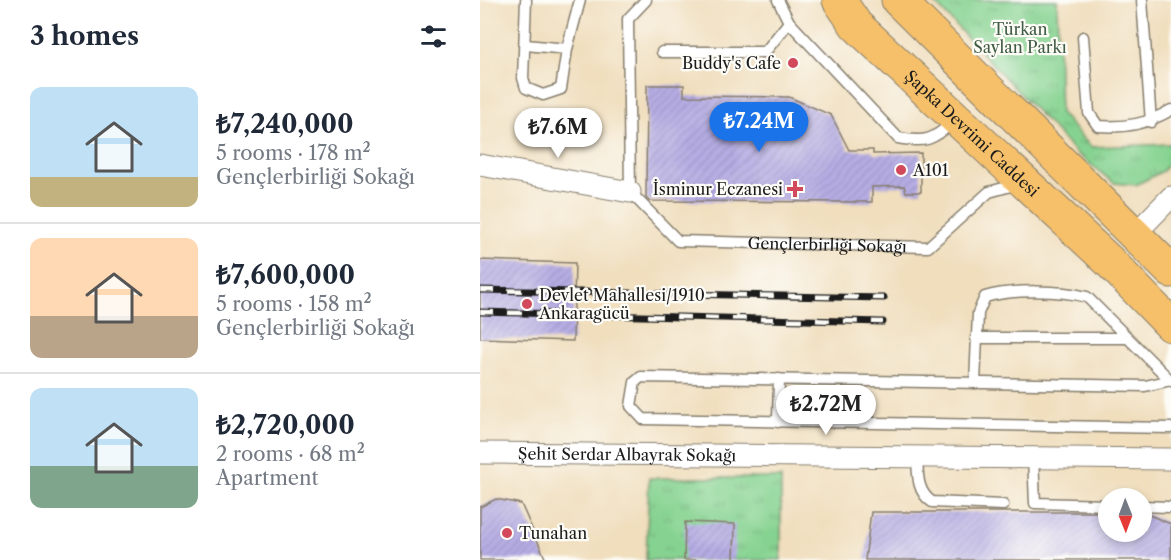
<!DOCTYPE html>
<html lang="en">
<head>
<meta charset="utf-8">
<style>
	body { margin:0; font-family:"Libre Caslon Text",serif; background:#f2f2f3; color:#1f2937; height:100vh; display:flex; flex-direction:column; font-size:22px; white-space:nowrap }
	* { box-sizing:border-box; margin:0 }
	p { font-size:20px; color:#747a83 }
	.icon { flex:none; width:33px; height:33px; fill:none; stroke:currentColor; stroke-width:2; stroke-linecap:round; stroke-linejoin:round }
	.map { position:relative; flex:1; overflow:hidden }
	.panel { display:flex; flex-direction:column; background:#fff; width:480px }
	.panel>* { flex:none }
	.needle { width:39px; rotate:179deg }
	.buttons { position:absolute; left:618px; top:488px; display:grid; gap:12px }
	.buttons a { display:grid; place-items:center; width:54px; height:54px; border-radius:50%; background:#fff; box-shadow:0 3px 9px #0003; font-size:30px }
	.price { position:absolute; translate:-50% -51px; padding:0 14px; border-radius:21px; background:#fff; color:#222; font-size:20px; line-height:39px; filter:drop-shadow(0 2px 3px #0008) }
	.price::after { content:''; position:absolute; left:50%; top:36px; width:18px; height:14px; margin-left:-9px; background:inherit; clip-path:polygon(0 0,100% 0,50% 100%) }
	.price.current { background:#1a73e8; color:#fff }
	ul { padding:0; list-style:none }
	li { display:flex; align-items:center; gap:18px; height:150px; padding:0 30px }
	li+li { border-top:2px solid #e0e1e3 }
	li span { display:grid; place-items:center; flex:none; width:168px; height:120px; border-radius:12px; color:#555 }
	li>.icon { margin-inline-start:auto }
	span .icon { width:72px; height:72px; fill:#fffc; stroke-width:1 }
	li b { font-size:26px }
	h2 { display:flex; justify-content:space-between; align-items:center; height:72px; padding:0 30px; font-size:26px }
	main { display:flex; flex:1; min-height:0 }
	.map>svg:first-child { display:block }
	.grass { fill:url(#grass-tufts); stroke:#517856; stroke-width:1.5 }
	.building { fill:url(#building-hatch) }
	.lines { fill:none; stroke-linecap:round; stroke-linejoin:round }
	.lane-casing { stroke:#867d6c; stroke-width:13 }
	.street-casing { stroke:#867d6c; stroke-width:23 }
	.primary-casing { stroke:#867d6c; stroke-width:35 }
	.lane { stroke:#fff; stroke-width:10 }
	.street { stroke:#fff; stroke-width:21 }
	.primary { stroke:#f6c06b; stroke-width:33 }
	.rail-casing { stroke:#1c1c1c; stroke-width:7 }
	.rail { stroke:#fdfcf7; stroke-width:4.5; stroke-dasharray:14; stroke-linecap:butt }
	.poi-dot { fill:#d1495b; stroke:#fdfcf7; stroke-width:2 }
	.labels { text-anchor:middle; dominant-baseline:central; stroke-width:4.5; stroke-linejoin:round; paint-order:stroke }
	.park-label { font-size:16px; fill:#415c45; stroke:#fdfcf7 }
	.poi-label { font-size:16px; fill:#1c1c1c; stroke:#fdfcf7; text-anchor:start }
	.street-label { font-size:16px; fill:#1c1c1c; stroke:#fdfcf7 }
</style>
</head>
<body>
<main>
<section class="panel">
<h2>3 homes<svg class="icon" aria-label="filters" viewBox="0 0 24 24"><path d="M4 7h16M4 17h16"/><circle cx="9" cy="7" r="2"/><circle cx="15" cy="17" r="2"/></svg></h2>
<ul>
<li><span style="background:linear-gradient(#bfe0f5 75%,#c2b280 0)"><svg class="icon" aria-label="home" viewBox="0 0 24 24"><path d="M3 11l9-7 9 7M6 9v11h12V9"/></svg></span><div><b>₺7,240,000</b><p>5 rooms · 178 m²</p><p>Gençlerbirliği Sokağı</p></div></li>
<li><span style="background:linear-gradient(#ffd9b3 65%,#b9a48a 0)"><svg class="icon" aria-label="home" viewBox="0 0 24 24"><path d="M3 11l9-7 9 7M6 9v11h12V9"/></svg></span><div><b>₺7,600,000</b><p>5 rooms · 158 m²</p><p>Gençlerbirliği Sokağı</p></div></li>
<li><span style="background:linear-gradient(#bfe0f5 65%,#7fa58c 0)"><svg class="icon" aria-label="home" viewBox="0 0 24 24"><path d="M3 11l9-7 9 7M6 9v11h12V9"/></svg></span><div><b>₺2,720,000</b><p>2 rooms · 68 m²</p><p>Apartment</p></div></li>
</ul>
</section>
<div class="map">
<svg width="691" height="560" viewBox="0 0 691 560">
	<defs>
		<pattern id="grass-tufts" width="24" height="20" patternUnits="userSpaceOnUse" patternTransform="scale(1.5)"><rect width="24" height="20" fill="#86d391"/><path d="M3 7l-1-3M5 7V3M7 7l1-3M15 17l-1-3M17 17v-4M19 17l1-3" fill="none" stroke="#73b57c"/></pattern>
		<pattern id="building-hatch" width="6" height="6" patternUnits="userSpaceOnUse" patternTransform="scale(1.5)"><rect width="6" height="6" fill="#b6ade4"/><path d="M-1 1l2-2M0 6l6-6M5 7l2-2" fill="none" stroke="#9c94c3"/></pattern>
	</defs>
	<rect width="100%" height="100%" fill="#fdfcf7"/>
	<filter id="ink" filterUnits="userSpaceOnUse"><feTurbulence type="fractalNoise" baseFrequency=".0167" numOctaves="2"/><feDisplacementMap in="SourceGraphic" scale="12" xChannelSelector="R" yChannelSelector="G"/><feConvolveMatrix kernelMatrix="1 2 1 2 8 2 1 2 1" color-interpolation-filters="sRGB"/></filter>
	<filter id="wash" filterUnits="userSpaceOnUse"><feTurbulence type="fractalNoise" baseFrequency=".008" numOctaves="4" result="noise"/><feDisplacementMap in="SourceGraphic" scale="24" xChannelSelector="R" yChannelSelector="G"/><feGaussianBlur stdDeviation="1.35" result="paint"/><feColorMatrix in="noise" values="0 0 0 0 0 0 0 0 0 0 0 0 0 0 0 0 0 1.4 0 .05"/><feComposite in="paint" operator="in"/></filter>
	<g filter="url(#wash)">
		<rect width="100%" height="100%" fill="#f0debd"/>
		<!-- grass -->
		<g class="grass">
			<path d="M 452,0 L 577,0 L 580,113 L 611,147 L 691,144 L 691,159 L 683,171 L 656,185 L 634,183 L 595,152 Z"/>
			<path d="M 169,478 L 301,478 L 301,560 L 166,560 Z"/>
		</g>
		<g id="blocks">
			<!-- building -->
			<g class="building">
				<path d="M 167,85 L 204,85 L 204,96 L 309,97 L 351,115 L 369,150 L 393,150 L 393,154 L 441,153 L 441,192 L 426,192 L 424,186 L 392,187 L 392,202 L 169,201 L 166,198 Z"/>
				<path d="M 0,260 L 95,263 L 93,341 L 0,338 Z"/>
				<path d="M 16,499 L 41,504 L 66,560 L 0,560 L 0,507 Z"/>
				<path d="M 391,512 L 628,512 L 628,531 L 662,531 L 662,513 L 667,514 L 691,524 L 691,560 L 385,560 Z"/>
				<path d="M 205,522 L 255,524 L 254,560 L 204,560 Z"/>
			</g>
		</g>
	</g>
	<g filter="url(#ink)">
		<use href="#blocks" fill-opacity="0" stroke="#867d6c" stroke-width="1.5"/>
		<g class="lines">
			<!-- lane casing -->
			<g class="lane-casing">
				<g id="lane">
					<path d="M 46,0 L 43,78 L 46,88 L 63,95 L 81,89 L 87,49 L 100,0"/>
					<path id="s1" d="M 166,0 L 148,19 L 150,192 L 198,241 L 448,247 L 509,192 L 538,184"/>
					<path d="M 298,0 L 309,22 L 418,138 C 446,143 453,140 473,122"/>
					<path d="M 662,0 L 671,122"/>
					<path d="M 603,37 L 609,113 L 618,126 C 646,128 667,124 691,110"/>
					<path d="M 46,45 L 87,49"/>
					<path d="M 182,52 L 285,52 L 309,22"/>
					<path d="M 496,338 L 645,338"/>
					<path d="M 691,380 L 665,386 L 161,377 L 155,382 L 151,406 L 163,419 L 691,428"/>
					<path d="M 495,383 L 498,313 L 505,297 C 530,289 581,290 607,297 L 691,381"/>
					<path d="M 298,422 L 299,379"/>
					<path d="M 437,456 C 438,473 436,491 452,502 L 523,505"/>
					<path d="M 553,457 L 555,503 L 628,505"/>
					<path d="M 662,506 L 689,507"/>
				</g>
			</g>
			<!-- street casing -->
			<g class="street-casing">
				<g id="street">
					<path d="M 0,165 L 150,192"/>
					<path d="M 655,234 L 691,197"/>
					<path id="s2" d="M 0,453 L 691,459"/>
				</g>
			</g>
			<!-- primary casing -->
			<g class="primary-casing">
				<g id="primary">
					<path id="s3" d="M 359,0 L 376,25 L 630,262 L 691,325"/>
					<path d="M 418,0 L 691,271"/>
				</g>
			</g>
			<!-- lane -->
			<use href="#lane" class="lane"/>
			<!-- street -->
			<use href="#street" class="street"/>
			<!-- primary -->
			<use href="#primary" class="primary"/>
			<!-- rail casing -->
			<g class="rail-casing">
				<g id="rail">
					<path d="M 0,290 L 404,298"/>
					<path d="M 0,312 L 403,322"/>
				</g>
			</g>
			<!-- rail -->
			<use href="#rail" class="rail"/>
		</g>
	</g>
	<!-- markers -->
	<g class="poi-dot">
		<circle cx="313" cy="63" r="6"/>
		<circle cx="421" cy="170" r="6"/>
		<path d="M312 180h6v6h6v6h-6v6h-6v-6h-6v-6h6z"/>
		<circle cx="47" cy="304" r="6"/>
		<circle cx="27" cy="533" r="6"/>
	</g>
	<g class="labels">
		<!-- park labels -->
		<g class="park-label">
			<text x="540" y="29">Türkan<tspan x="540" dy="18">Saylan Parkı</tspan></text>
		</g>
		<!-- poi labels -->
		<g class="poi-label">
			<text x="301" y="63" text-anchor="end">Buddy's Cafe</text>
			<text x="433" y="170">A101</text>
			<text x="303" y="189" text-anchor="end">İsminur Eczanesi</text>
			<text x="59" y="295">Devlet Mahallesi/1910<tspan x="59" dy="18">Ankaragücü</tspan></text>
			<text x="39" y="533">Tunahan</text>
		</g>
		<!-- street labels -->
		<g class="street-label">
			<text stroke="none"><textPath href="#s3" startOffset="189">Şapka Devrimi Caddesi</textPath></text>
			<text stroke="none"><textPath href="#s1" startOffset="417">Gençlerbirliği Sokağı</textPath></text>
			<text stroke="none"><textPath href="#s2" startOffset="147">Şehit Serdar Albayrak Sokağı</textPath></text>
		</g>
	</g>
</svg>
<div class="buttons">
<a><svg class="needle" viewBox="-14 -14 28 28"><path d="M0-13l5 13h-10z" fill="#e53935"/><path d="M0 13l5-13h-10z" fill="#747a83"/></svg></a>
</div>
<b class="price current" style="left:279px;top:153px">₺7.24M</b>
<b class="price" style="left:78px;top:159px">₺7.6M</b>
<b class="price" style="left:346px;top:436px">₺2.72M</b>
</div>
</main>
</body>
</html>
